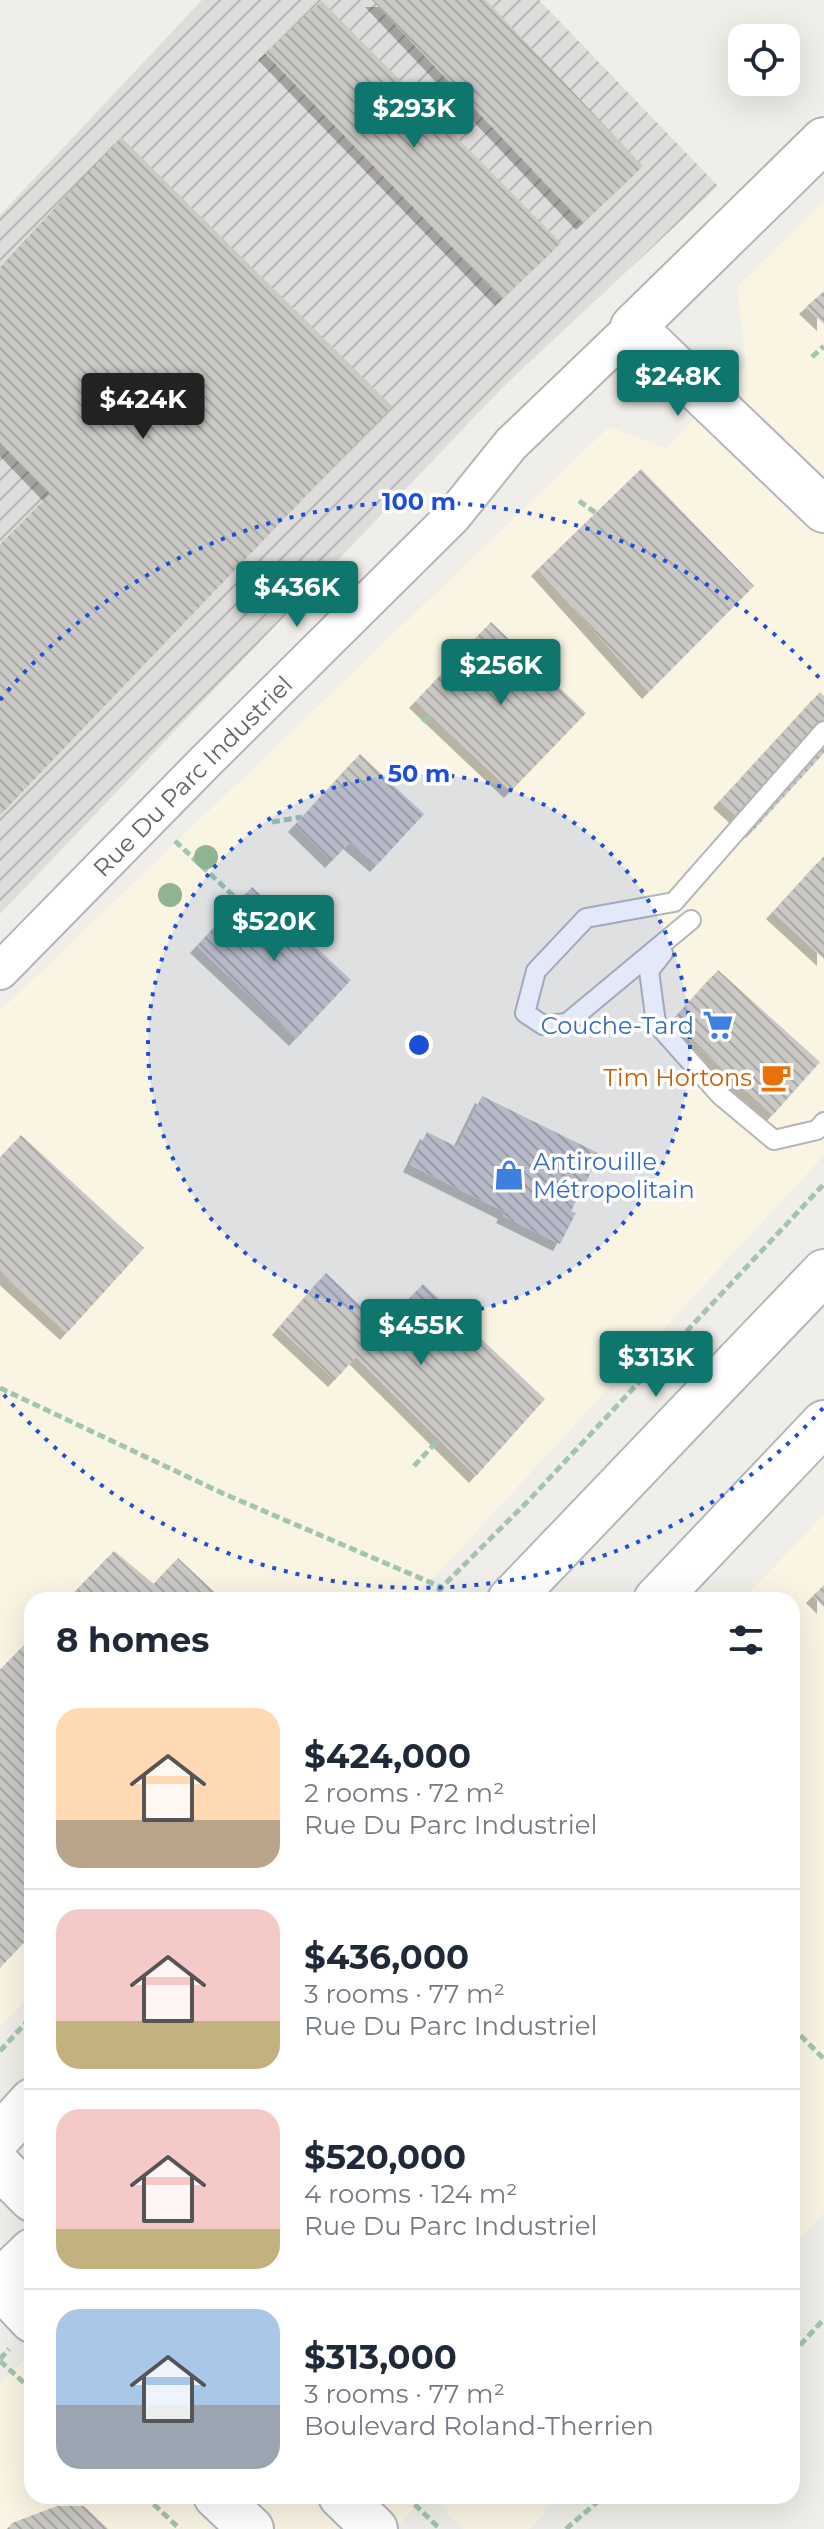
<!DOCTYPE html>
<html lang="en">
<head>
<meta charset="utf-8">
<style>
	body { margin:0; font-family:Montserrat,sans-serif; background:#f6f6f7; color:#1f2937; height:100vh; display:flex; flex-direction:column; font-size:30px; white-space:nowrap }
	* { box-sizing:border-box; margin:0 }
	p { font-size:26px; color:#747a83 }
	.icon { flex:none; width:44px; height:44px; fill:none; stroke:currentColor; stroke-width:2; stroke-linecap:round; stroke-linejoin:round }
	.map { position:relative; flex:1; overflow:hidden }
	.details { position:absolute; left:24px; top:1592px; width:776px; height:912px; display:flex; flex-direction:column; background:#fff; border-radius:24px; box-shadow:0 8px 32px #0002 }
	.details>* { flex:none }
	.fabs { position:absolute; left:728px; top:24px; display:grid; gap:16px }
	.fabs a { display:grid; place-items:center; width:72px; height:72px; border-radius:16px; background:#fff; box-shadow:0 8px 32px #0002; font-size:40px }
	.price { position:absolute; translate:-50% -68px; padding:0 18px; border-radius:8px; background:#0f766e; color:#fff; font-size:26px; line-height:52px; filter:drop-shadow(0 2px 4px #0008) }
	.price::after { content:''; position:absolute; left:50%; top:48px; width:24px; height:18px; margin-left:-12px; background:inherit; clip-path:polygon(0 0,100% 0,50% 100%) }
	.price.active { background:#222; color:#fff }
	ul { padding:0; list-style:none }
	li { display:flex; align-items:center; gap:24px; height:200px; padding:0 32px }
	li+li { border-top:2px solid #e0e1e3 }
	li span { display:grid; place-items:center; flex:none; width:224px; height:160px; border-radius:24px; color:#555 }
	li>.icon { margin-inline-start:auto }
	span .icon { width:96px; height:96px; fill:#fffc; stroke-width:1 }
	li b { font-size:34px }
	h2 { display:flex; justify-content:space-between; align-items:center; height:96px; padding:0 32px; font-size:34px }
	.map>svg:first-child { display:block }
	.commercial { fill:#faf5e3 }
	.industrial { fill:url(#industrial-furrows) }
	.building { fill:url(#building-back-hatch); filter:url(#shadow) }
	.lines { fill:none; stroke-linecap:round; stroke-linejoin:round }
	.service-casing { stroke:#b3b5b9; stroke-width:22 }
	.minor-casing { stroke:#b3b5b9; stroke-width:40 }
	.tertiary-casing { stroke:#b3b5b9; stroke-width:48 }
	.secondary-casing { stroke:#b5b7bb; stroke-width:48 }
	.path { stroke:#a3c4ad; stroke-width:5; stroke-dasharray:8 4; stroke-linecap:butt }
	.service { stroke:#fff; stroke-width:18 }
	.minor { stroke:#fff; stroke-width:36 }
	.tertiary { stroke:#fff; stroke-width:44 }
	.secondary { stroke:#fff; stroke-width:44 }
	.tree { fill:#90b48f }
	.ring { fill:none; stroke:#1d4ed8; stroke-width:4; stroke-dasharray:4 8 }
	.labels { text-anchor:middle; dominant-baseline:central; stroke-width:7; stroke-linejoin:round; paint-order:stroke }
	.street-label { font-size:24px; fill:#606367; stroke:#fff }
	.shop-label { font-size:24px; fill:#366cbe; stroke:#fff; text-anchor:end }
	.food-label { font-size:24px; fill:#c56008; stroke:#fff; text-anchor:end }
	.centre { fill:#1d4ed8; stroke:#fff; stroke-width:4 }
	.ring-label { font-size:24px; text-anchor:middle; font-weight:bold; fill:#1d4ed8; stroke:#fff; stroke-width:7; stroke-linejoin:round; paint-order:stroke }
</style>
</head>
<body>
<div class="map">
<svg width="824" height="2529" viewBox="0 0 824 2529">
	<defs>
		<pattern id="industrial-furrows" width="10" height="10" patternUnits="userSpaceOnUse" patternTransform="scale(2)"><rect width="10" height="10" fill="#dfdddb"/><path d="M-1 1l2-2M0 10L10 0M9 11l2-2" fill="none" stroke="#b8b7b5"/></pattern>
		<pattern id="building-back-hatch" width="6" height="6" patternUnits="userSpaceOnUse" patternTransform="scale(2)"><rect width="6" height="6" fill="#cbc9c5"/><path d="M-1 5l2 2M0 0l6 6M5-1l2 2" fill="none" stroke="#a8a7a4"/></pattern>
		<filter id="shadow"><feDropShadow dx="-7" dy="7" stdDeviation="0" flood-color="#0004"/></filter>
	</defs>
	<rect width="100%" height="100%" fill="#f0eee9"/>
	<!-- commercial -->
	<g class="commercial">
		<path d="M 824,201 L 824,1155 L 439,1572 L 406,1600 L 32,1600 L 32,1993 L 0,2027 L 0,1011 L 609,427 L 666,448 L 746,366 L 737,287 Z"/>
		<path d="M 824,1515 L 824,2213 L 792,2247 L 792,1600 L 742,1600 Z"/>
		<path d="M 32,2351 L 32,2496 L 426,2496 L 395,2529 L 0,2529 L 0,2385 Z"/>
		<path d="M 431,2496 L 560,2496 L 529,2529 L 464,2529 Z"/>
	</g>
	<!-- industrial -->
	<path class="industrial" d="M 202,0 L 539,0 L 718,186 L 503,387 L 0,914 L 0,215 Z"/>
	<!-- building -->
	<g class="building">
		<path d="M 372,0 L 486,0 L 643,166 L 583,223 Z"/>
		<path d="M 322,1 L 561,243 L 502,299 L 265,53 Z"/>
		<path d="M 121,137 L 392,406 L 0,815 L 0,545 L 50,494 L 0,442 L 0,268 Z"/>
		<path d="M 824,291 L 824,324 L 806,307 Z"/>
		<path d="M 641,469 L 754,586 L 649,692 L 538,569 Z"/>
		<path d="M 491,622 L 586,713 L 511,791 L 416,701 Z"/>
		<path d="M 820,692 L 824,696 L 824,753 L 753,831 L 720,801 Z"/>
		<path d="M 360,754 L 424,814 L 377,865 L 350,842 L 332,861 L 295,825 Z"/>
		<path d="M 824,856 L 824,959 L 773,912 Z"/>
		<path d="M 252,887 L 351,980 L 296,1039 L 197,946 Z"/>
		<path d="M 718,970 L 820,1062 L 773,1115 L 671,1022 Z"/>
		<path d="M 482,1096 L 600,1154 L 571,1211 L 576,1213 L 560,1244 L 503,1216 L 505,1212 L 410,1165 L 427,1132 L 457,1147 Z"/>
		<path d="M 21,1135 L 144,1248 L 67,1333 L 0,1272 L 0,1158 Z"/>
		<path d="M 326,1273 L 383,1328 L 423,1284 L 545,1399 L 476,1476 L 356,1357 L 335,1380 L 279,1328 Z"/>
		<path d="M 114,1551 L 154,1584 L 178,1558 L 223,1600 L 67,1600 Z"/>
		<path d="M 824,1585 L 824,1607 L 813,1596 Z"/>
		<path d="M 32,1637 L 32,1934 L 0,1968 L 0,1670 Z"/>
		<path d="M 57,2506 L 84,2506 L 108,2529 L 7,2529 L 12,2523 Z"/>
	</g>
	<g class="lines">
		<!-- service casing -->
		<g class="service-casing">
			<g id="service">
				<path d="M 691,920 L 567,1023 L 543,1025 L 525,1013 L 536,971 L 586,918 L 674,902 L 824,731"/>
				<path d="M 663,953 L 649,971 L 656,1023 L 720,1095 L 774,1140 L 817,1130 L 824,1122"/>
			</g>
		</g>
		<!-- minor casing -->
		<g class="minor-casing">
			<g id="minor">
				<path id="s1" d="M 0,971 L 205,762 L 453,516 L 511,444 L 633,327"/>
			</g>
		</g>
		<!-- tertiary casing -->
		<g class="tertiary-casing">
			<g id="tertiary">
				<path d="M 824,140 L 633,327 L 824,510"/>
				<path d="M 0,2167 L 32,2199"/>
				<path d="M 0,2286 L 32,2320"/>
				<path d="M 216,2496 L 251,2529"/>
				<path d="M 341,2496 L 375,2529"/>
			</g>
		</g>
		<!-- secondary casing -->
		<g class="secondary-casing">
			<g id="secondary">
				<path d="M 510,1600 L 824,1272"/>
				<path d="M 656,1600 L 824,1423"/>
				<path d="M 0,2136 L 32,2101"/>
				<path d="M 0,2282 L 32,2251"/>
			</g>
		</g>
		<!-- path -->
		<g class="path">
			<path d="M 812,357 L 824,346"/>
			<path d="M 579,501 L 596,513"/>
			<path d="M 423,722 L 430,714"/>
			<path d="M 272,822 L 302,817"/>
			<path d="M 175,841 L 239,901"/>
			<path d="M 0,1388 L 222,1493 L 441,1587 L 440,1600"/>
			<path d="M 414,1466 L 439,1439"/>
			<path d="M 429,1600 L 530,1499 L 824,1184"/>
			<path d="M 792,2027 L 824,2059"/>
			<path d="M 0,2051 L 32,2016"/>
			<path d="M 792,2354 L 824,2319"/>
			<path d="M 0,2359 L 9,2349"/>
			<path d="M 0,2361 L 32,2390"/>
			<path d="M 145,2496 L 180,2529"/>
			<path d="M 406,2496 L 440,2529"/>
			<path d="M 566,2529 L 604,2496"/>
		</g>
		<!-- service -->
		<use href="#service" class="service"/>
		<!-- minor -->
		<use href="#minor" class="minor"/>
		<!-- tertiary -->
		<use href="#tertiary" class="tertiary"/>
		<!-- secondary -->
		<use href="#secondary" class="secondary"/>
	</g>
	<!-- trees -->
	<g class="tree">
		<circle cx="206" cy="857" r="12"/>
		<circle cx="170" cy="895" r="12"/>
	</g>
	<!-- distance rings -->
	<circle cx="419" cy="1045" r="271" fill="#1d4ed8" fill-opacity=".12"/>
	<g class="ring">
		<circle cx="419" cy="1045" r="271"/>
		<path d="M823 1408A543 543 0 0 1 0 1390M0 700A543 543 0 0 1 823 682"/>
	</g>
	<!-- icons -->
	<defs>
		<g id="supermarket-bare" transform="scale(2.4)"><path d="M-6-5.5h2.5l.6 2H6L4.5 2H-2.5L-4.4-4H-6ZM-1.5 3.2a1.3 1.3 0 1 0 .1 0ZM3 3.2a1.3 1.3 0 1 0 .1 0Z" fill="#3f7fe0" stroke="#fff" stroke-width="2.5" paint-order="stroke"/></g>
		<g id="cafe-bare" transform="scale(2.4)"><path d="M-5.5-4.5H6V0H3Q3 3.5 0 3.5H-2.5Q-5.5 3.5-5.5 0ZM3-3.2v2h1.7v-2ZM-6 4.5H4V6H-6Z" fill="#e8710a" stroke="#fff" stroke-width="2.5" paint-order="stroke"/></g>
		<g id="shop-bare" transform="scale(2.4)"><path d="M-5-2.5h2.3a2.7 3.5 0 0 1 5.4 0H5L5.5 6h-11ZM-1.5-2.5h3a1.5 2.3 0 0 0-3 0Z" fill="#3f7fe0" stroke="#fff" stroke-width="2.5" paint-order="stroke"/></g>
	</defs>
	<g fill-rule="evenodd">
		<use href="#supermarket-bare" x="718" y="1025"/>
		<use href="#cafe-bare" x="776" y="1077"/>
		<use href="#shop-bare" x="509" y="1175"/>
	</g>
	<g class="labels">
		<!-- street labels -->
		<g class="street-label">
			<text stroke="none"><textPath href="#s1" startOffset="274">Rue Du Parc Industriel</textPath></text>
		</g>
		<!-- shop labels -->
		<g class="shop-label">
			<text x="694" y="1025">Couche-Tard</text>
			<text x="533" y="1161" text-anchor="start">Antirouille<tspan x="533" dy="28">Métropolitain</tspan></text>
		</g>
		<!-- food labels -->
		<g class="food-label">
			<text x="752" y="1077">Tim Hortons</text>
		</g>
	</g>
	<circle cx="419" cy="1045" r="12" class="centre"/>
	<g class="ring-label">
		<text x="419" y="510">100 m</text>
		<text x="419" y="782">50 m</text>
	</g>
</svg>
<div class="fabs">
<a><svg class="icon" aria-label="locate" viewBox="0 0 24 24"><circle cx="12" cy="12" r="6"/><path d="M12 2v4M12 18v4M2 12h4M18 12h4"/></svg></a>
</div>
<b class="price" style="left:414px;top:150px">$293K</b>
<b class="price" style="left:678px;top:418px">$248K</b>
<b class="price active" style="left:143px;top:441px">$424K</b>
<b class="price" style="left:297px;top:629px">$436K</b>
<b class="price" style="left:501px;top:707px">$256K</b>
<b class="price" style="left:274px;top:963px">$520K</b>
<b class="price" style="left:421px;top:1367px">$455K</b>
<b class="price" style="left:656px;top:1399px">$313K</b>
<section class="details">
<h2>8 homes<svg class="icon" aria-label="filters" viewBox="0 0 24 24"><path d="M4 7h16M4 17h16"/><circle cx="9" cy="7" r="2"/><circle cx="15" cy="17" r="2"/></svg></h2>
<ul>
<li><span style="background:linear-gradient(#ffd9b3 70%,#b9a48a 0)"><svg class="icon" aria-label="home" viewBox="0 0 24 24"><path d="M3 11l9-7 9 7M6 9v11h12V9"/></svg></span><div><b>$424,000</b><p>2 rooms · 72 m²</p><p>Rue Du Parc Industriel</p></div></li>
<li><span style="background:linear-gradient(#f6c9c9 70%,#c2b280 0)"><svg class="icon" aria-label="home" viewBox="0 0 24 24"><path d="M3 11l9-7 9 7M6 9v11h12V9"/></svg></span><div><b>$436,000</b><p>3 rooms · 77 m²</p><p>Rue Du Parc Industriel</p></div></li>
<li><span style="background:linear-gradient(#f6c9c9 75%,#c2b280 0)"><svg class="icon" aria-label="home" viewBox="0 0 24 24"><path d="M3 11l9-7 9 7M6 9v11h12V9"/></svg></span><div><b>$520,000</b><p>4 rooms · 124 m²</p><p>Rue Du Parc Industriel</p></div></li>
<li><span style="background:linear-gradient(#a9c7e8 60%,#9aa5b1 0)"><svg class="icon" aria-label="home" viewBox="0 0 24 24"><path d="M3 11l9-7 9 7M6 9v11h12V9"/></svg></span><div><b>$313,000</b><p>3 rooms · 77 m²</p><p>Boulevard Roland-Therrien</p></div></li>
</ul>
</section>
</div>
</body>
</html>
